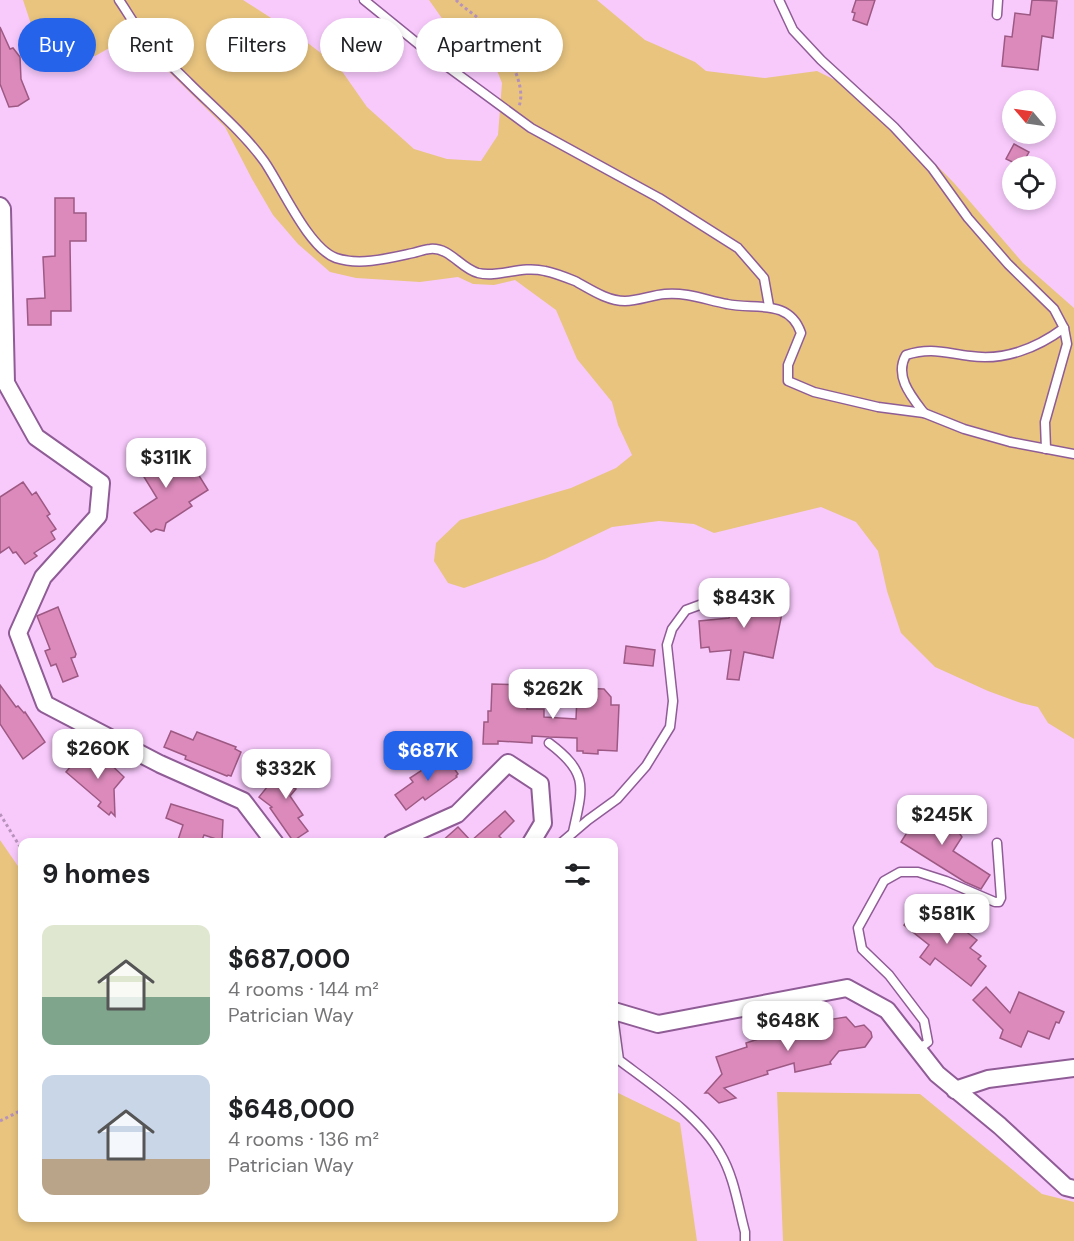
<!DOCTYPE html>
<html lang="en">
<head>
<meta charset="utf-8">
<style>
	body { margin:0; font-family:"DM Sans",sans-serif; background:#f6f6f6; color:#202124; height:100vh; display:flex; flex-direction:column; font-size:22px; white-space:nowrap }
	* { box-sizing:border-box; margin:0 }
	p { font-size:20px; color:#757577 }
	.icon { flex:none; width:33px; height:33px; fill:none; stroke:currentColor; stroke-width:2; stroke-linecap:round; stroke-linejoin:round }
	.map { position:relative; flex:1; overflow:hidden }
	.details { position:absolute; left:18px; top:838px; width:600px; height:384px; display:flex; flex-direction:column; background:#fff; border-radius:12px; box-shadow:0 3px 9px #0003 }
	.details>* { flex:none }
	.top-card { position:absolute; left:18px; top:18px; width:600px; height:54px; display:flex; gap:12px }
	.needle { width:39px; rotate:299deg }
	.fabs { position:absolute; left:1002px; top:90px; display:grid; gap:12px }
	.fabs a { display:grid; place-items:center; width:54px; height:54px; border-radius:50%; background:#fff; box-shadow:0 3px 9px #0003; font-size:30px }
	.price { position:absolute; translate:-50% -51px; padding:0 14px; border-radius:12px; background:#fff; color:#222; font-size:20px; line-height:39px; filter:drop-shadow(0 2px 3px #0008) }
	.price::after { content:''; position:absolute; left:50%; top:36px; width:18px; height:14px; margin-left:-9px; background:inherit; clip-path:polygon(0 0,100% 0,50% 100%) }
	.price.on { background:#2563eb; color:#fff }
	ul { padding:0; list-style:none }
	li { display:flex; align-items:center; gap:18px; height:150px; padding:0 24px }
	li span { display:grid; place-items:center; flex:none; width:168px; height:120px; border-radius:12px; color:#555 }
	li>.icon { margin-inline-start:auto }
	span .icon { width:72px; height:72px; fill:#fffc; stroke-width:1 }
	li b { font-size:26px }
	h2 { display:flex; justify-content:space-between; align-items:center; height:72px; padding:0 24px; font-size:26px }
	.pill { padding:0 21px; border-radius:27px; background:#fff; box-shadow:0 3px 9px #0003; font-size:21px; line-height:54px }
	.pill.on { background:#2563eb; color:#fff }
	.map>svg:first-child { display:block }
	.green { fill:#e8c47f }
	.building { fill:#db8abb; stroke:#9d5983; stroke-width:1.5 }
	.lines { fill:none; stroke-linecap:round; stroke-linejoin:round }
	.lane-casing { stroke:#8f5c95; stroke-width:11 }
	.street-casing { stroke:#8f5c95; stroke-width:20 }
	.path { stroke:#b792bb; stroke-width:3; stroke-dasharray:3 3; stroke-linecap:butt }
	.lane { stroke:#fff; stroke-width:8 }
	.street { stroke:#fff; stroke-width:16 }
</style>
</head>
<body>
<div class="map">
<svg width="1074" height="1241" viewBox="0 0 1074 1241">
	<rect width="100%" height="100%" fill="#f8cafc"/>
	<!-- green -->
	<g class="green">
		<path d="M 23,0 L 243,0 L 296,34 L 339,67 L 367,107 L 414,149 L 447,159 L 481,161 L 498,135 L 502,83 L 486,43 L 446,24 L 429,0 L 597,0 L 645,40 L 695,62 L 706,71 L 765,78 L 817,71 L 871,98 L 954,183 L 1023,263 L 1074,308 L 1074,739 L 1048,723 L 1038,707 L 1021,703 L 988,691 L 935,667 L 901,633 L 887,591 L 878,551 L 856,522 L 821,507 L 714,533 L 694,524 L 659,521 L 612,527 L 545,559 L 464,588 L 448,583 L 434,561 L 436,543 L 460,520 L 571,488 L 616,468 L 632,455 L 618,425 L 612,402 L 577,359 L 556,310 L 515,280 L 494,285 L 473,284 L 458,277 L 420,282 L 356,278 L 330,272 L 298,244 L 273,215 L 252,179 L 225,127 L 168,71 L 129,37 L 95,56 L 74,43 L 32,27 Z"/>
		<path d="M 0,840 L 22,872 L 22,1218 L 614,1218 L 614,1091 L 680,1123 L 697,1241 L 0,1241 Z"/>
		<path d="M 777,1092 L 920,1094 L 1042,1194 L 1074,1202 L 1074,1241 L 783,1241 Z"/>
	</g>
	<!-- building -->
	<g class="building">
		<path d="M 856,0 L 875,0 L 867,25 L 853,20 L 855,13 L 852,12 Z"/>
		<path d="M 1032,0 L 1057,1 L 1053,38 L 1042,36 L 1038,70 L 1002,66 L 1005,36 L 1012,37 L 1015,13 L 1030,15 Z"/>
		<path d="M 0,27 L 10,49 L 13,48 L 20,57 L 21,79 L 29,99 L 18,106 L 9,107 L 0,84 Z"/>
		<path d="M 1014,144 L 1029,152 L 1021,166 L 1006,159 Z"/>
		<path d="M 55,198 L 74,198 L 74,213 L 86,213 L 86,241 L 70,241 L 71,311 L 51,311 L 51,325 L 28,325 L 27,299 L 45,298 L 43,257 L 55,256 Z"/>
		<path d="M 155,445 L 168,467 L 177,461 L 183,472 L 198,474 L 208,490 L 189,502 L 192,506 L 166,523 L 164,531 L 156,529 L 151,532 L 134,513 L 157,498 L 133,459 Z"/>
		<path d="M 23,482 L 32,495 L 36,492 L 50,514 L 47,516 L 56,529 L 51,532 L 55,539 L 34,553 L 37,556 L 25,564 L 16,552 L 13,553 L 9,547 L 0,553 L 0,497 Z"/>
		<path d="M 735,588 L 775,597 L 776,606 L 783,608 L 773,658 L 744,652 L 739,680 L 727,679 L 731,650 L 710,652 L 709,647 L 701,648 L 699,621 L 729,618 Z"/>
		<path d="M 58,607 L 76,654 L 75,657 L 71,658 L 78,676 L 63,682 L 56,664 L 51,666 L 45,651 L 50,649 L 37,616 Z"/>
		<path d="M 626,646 L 655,650 L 653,666 L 624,663 Z"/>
		<path d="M 492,684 L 528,685 L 527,709 L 544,709 L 544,717 L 576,719 L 577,696 L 580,696 L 580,688 L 604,689 L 611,697 L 611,705 L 619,705 L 617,751 L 598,750 L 598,754 L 583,753 L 583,751 L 577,751 L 577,738 L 549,737 L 532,736 L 532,743 L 498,741 L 498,744 L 483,744 L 484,722 L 488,722 L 488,711 L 491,711 Z"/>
		<path d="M 0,685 L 16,707 L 18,706 L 24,713 L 25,712 L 45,742 L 23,759 L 0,724 Z"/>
		<path d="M 171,731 L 193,740 L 197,732 L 236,747 L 235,749 L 241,752 L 231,776 L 228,775 L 227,776 L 185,759 L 186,756 L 164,747 Z"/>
		<path d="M 93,753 L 104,758 L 124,777 L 114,789 L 115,816 L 111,812 L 109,815 L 98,806 L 101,802 L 66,772 L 76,760 L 83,766 Z"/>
		<path d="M 445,755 L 458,774 L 456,776 L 457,777 L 425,800 L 423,797 L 406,810 L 395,795 L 413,782 L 410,778 Z"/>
		<path d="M 293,760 L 303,768 L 301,772 L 302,773 L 291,786 L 296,789 L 290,796 L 303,815 L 298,818 L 308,831 L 293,841 L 270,808 L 272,807 L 259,797 L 288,761 L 290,763 Z"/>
		<path d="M 928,799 L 942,808 L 936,817 L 958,831 L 962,837 L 953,851 L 990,875 L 981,889 L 965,882 L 901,842 Z"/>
		<path d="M 171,804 L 223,820 L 222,841 L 204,835 L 201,843 L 177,843 L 183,825 L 166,818 Z"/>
		<path d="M 505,811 L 514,821 L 499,836 L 506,843 L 440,843 L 458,827 L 471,841 Z"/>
		<path d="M 919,905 L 944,924 L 948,918 L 977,940 L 970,948 L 981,956 L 978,959 L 986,966 L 971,986 L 935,958 L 930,965 L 920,957 L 929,945 L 904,925 Z"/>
		<path d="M 986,987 L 1010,1013 L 1019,992 L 1064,1012 L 1059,1023 L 1056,1022 L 1049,1039 L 1028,1031 L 1021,1047 L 1000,1038 L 1003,1030 L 973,1000 Z"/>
		<path d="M 846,1017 L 855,1027 L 864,1025 L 871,1032 L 872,1037 L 865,1047 L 839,1051 L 830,1062 L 831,1064 L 795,1072 L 794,1063 L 767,1071 L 768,1074 L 724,1088 L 736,1098 L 719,1103 L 708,1093 L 705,1093 L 722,1074 L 716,1057 L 747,1047 L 746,1043 L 789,1029 L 788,1026 Z"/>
	</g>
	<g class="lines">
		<!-- lane casing -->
		<g class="lane-casing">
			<g id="lane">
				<path d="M 119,0 C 126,10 132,21 139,30 C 153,49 172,66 189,83 C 214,108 243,132 264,161 C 281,185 308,248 336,258 C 360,266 390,258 413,253 C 418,252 425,249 430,249 C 450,247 460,268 478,273 C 499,278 521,265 545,271 C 555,273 565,277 575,281 C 590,289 607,301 625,301 C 638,301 652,295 665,294 C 687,292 706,300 727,304 C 754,310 789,298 801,333 L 788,365 L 788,381 L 814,392 L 878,407 L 924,413 L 964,429 L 1010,442 L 1074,454"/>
				<path d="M 364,0 L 433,56 L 531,128 L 659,198 L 738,248 L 764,278 L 769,306"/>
				<path d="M 779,0 L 793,30 L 821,60 L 894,127 L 932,168 L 968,218 L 1008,264 L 1054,309 L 1064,328 L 1067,344 L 1045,422 L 1046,449"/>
				<path d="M 997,15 L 998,0"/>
				<path d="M 924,413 C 911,396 894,376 906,355 C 931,347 945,353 970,356 C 1004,361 1037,348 1064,328"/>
				<path d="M 549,743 C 589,773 583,787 573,832"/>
				<path d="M 561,843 L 588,820 L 617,799 L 646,766 L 670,727 L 673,701 L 667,645 L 672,629 L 686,610 L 705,603"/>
				<path d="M 614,1023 L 619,1060 C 652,1085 700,1117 720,1153 C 734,1176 738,1206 745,1232 L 745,1241"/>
				<path d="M 918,1050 L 928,1042 L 924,1021 L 889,975 L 862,949 L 858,928 L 884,881 L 900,872 L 918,872 L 946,881 L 995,902 L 999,902 L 1001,898 L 997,843"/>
			</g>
		</g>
		<!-- street casing -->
		<g class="street-casing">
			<g id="street">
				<path d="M 0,206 L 2,209 L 6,383 L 36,437 L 101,483 L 98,516 L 43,577 L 18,633 L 45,704 L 160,764 L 243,801 L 275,843"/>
				<path d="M 392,843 L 457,814 L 508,763 L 540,784 L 543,823 L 531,843"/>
				<path d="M 614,1011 L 658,1024 L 847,988 L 887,1010 L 937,1074 L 1000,1126 L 1066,1187 L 1074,1189"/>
				<path d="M 955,1090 L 988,1079 L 1074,1068"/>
			</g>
		</g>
		<!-- path -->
		<g class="path">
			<path d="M 456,0 C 465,9 477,16 486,25 C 501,41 528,83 519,106"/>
			<path d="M 0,814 L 22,850"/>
			<path d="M 0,1121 L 22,1110"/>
		</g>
		<!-- lane -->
		<use href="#lane" class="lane"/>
		<!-- street -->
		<use href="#street" class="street"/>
	</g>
</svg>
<div class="fabs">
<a><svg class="needle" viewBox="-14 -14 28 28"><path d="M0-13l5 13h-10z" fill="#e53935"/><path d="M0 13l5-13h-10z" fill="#757577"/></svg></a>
<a><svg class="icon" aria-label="locate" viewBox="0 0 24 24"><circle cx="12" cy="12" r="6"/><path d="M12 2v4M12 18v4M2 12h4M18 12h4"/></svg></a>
</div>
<b class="price" style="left:166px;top:489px">$311K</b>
<b class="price" style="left:744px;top:629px">$843K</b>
<b class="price" style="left:553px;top:720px">$262K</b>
<b class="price" style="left:98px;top:780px">$260K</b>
<b class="price on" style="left:428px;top:782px">$687K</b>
<b class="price" style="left:286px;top:800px">$332K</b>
<b class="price" style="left:942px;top:846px">$245K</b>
<b class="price" style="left:947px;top:945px">$581K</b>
<b class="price" style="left:788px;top:1052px">$648K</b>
<div class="top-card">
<a class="pill on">Buy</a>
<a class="pill">Rent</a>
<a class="pill">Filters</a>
<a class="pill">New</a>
<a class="pill">Apartment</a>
</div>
<section class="details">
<h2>9 homes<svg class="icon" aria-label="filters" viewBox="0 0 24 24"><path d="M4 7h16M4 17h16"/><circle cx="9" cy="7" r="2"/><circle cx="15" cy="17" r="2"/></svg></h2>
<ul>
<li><span style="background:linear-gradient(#dfe7d0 60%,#7fa58c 0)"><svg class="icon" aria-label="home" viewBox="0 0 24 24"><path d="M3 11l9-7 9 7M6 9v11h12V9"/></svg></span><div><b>$687,000</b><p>4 rooms · 144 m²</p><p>Patrician Way</p></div></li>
<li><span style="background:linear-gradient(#c9d6e8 70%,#b9a48a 0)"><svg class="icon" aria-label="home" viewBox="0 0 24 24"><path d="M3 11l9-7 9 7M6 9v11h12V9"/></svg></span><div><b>$648,000</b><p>4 rooms · 136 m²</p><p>Patrician Way</p></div></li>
</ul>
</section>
</div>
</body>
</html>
